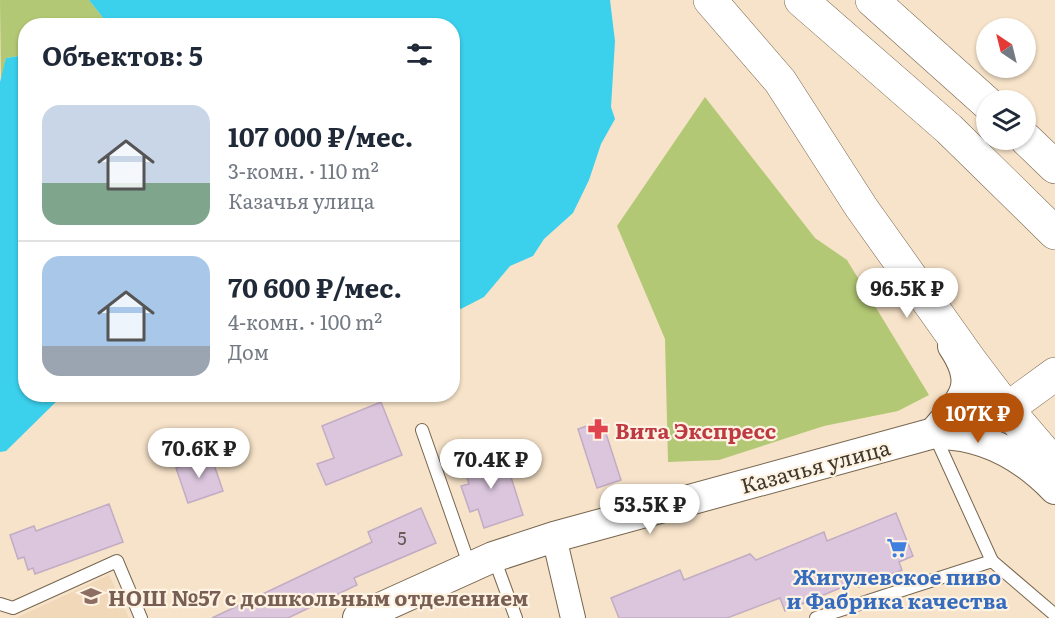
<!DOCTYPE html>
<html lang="ru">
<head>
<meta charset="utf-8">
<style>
	body { margin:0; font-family:Literata,serif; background:#f6f6f7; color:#1f2937; height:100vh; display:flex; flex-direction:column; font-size:22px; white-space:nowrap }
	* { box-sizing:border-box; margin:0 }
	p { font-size:20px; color:#747a83 }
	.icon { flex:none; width:33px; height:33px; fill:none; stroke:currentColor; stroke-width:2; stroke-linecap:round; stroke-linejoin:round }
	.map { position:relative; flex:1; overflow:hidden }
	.sheet { position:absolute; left:18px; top:18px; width:442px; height:384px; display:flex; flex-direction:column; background:#fff; border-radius:24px; box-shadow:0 2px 4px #0004 }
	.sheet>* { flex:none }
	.needle { width:39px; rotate:325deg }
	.controls { position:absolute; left:976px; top:18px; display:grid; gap:12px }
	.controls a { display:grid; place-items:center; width:60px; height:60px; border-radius:50%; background:#fff; box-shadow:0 2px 4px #0004; font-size:30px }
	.price { position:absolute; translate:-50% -51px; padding:0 14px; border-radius:21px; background:#fff; color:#222; font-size:20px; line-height:39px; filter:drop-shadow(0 2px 3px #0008) }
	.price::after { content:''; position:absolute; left:50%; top:36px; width:18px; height:14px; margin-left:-9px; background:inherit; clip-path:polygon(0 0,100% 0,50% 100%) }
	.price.selected { background:#b45309; color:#fff }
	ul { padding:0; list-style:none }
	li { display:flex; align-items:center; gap:18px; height:150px; padding:0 24px }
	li+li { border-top:2px solid #e0e1e3 }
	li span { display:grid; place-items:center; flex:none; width:168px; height:120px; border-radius:18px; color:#555 }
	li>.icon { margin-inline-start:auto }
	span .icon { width:72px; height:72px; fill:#fffc; stroke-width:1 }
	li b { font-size:26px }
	h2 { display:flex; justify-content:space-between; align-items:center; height:72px; padding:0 24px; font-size:26px }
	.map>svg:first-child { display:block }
	.built { fill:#f0d8b8 }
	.green { fill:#b3c874 }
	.water { fill:#3bd0ec }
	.building { fill:#dcc6de; stroke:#c2acc4; stroke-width:1.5 }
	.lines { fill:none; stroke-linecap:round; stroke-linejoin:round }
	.service-casing { stroke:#77664f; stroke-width:14 }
	.minor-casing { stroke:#77664f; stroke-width:26 }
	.tertiary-casing { stroke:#77664f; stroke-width:32 }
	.secondary-casing { stroke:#77664f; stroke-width:34 }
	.primary-casing { stroke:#77664f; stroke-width:34 }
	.service { stroke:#fff; stroke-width:12 }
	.minor { stroke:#fff; stroke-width:24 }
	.tertiary { stroke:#fff; stroke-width:30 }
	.secondary { stroke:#fff; stroke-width:33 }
	.primary { stroke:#fff; stroke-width:33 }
	.labels { text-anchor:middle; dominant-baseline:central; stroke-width:4.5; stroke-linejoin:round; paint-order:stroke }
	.number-label { font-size:18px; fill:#675c5a }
	.health-label { font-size:21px; font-weight:bold; fill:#be3a42; stroke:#fef2e2; text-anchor:start }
	.street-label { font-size:21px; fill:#40392e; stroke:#fef2e2 }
	.shop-label { font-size:21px; font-weight:bold; fill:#366cbe; stroke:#fef2e2 }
	.education-label { font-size:21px; font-weight:bold; fill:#785e54; stroke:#fef2e2; text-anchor:start }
</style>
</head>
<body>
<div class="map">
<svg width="1055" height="618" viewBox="0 0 1055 618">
	<rect width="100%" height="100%" fill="#f7e3c9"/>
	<!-- built -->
	<path class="built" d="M 109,575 L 129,618 L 16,618 Z"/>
	<!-- green -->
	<g class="green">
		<path d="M 0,0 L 89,0 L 104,19 L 106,25 L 26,26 L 25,55 L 6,58 L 1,83 Z"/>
		<path d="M 705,97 L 815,238 L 847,260 L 929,395 L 898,411 L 824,426 L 719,460 L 668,462 L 665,339 L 617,226 Z"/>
	</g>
	<!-- water -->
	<g class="water">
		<path d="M 89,0 L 610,0 L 615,41 L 611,107 L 615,119 L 601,144 L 589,180 L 573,213 L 544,239 L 533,256 L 510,266 L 484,297 L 453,313 L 453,26 L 106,25 L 104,19 Z"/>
		<path d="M 25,55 L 26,394 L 63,395 L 6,451 L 0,452 L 0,82 L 6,58 Z"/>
	</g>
	<!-- building -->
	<g class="building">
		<path d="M 381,402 L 402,455 L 326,485 L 317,464 L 334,458 L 322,426 Z"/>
		<path d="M 602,421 L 621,480 L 597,488 L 578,429 Z"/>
		<path d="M 503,452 L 523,515 L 484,528 L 478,509 L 470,512 L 461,486 L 469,484 L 463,465 Z"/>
		<path d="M 211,456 L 223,491 L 188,503 L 176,468 Z"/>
		<path d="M 109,504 L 123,542 L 35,574 L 33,568 L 28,570 L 24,557 L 18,559 L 10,535 L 34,526 L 36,531 Z"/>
		<path d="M 421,508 L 436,543 L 354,578 L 357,585 L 288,618 L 212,618 L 372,542 L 368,532 Z"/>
		<path d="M 896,513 L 913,556 L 899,562 L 902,570 L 859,587 L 857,581 L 785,611 L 780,598 L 727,618 L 619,618 L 611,598 L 680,570 L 684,580 L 750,554 L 756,560 L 824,532 L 827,541 Z"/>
	</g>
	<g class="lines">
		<!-- service casing -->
		<g class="service-casing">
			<g id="service">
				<path d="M 422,430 L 470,567"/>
				<path d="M 494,558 L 516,618"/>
				<path d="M 992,561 L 1055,615"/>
				<path d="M 0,604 L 13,608 L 117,561 L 141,618"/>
				<path d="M 816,618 L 992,561 L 935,436"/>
			</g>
		</g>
		<!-- minor casing -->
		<g class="minor-casing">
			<path id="minor" d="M 554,537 L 573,618"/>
		</g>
		<!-- tertiary casing -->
		<g class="tertiary-casing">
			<g id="tertiary">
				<path d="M 934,433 C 961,400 981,388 953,346"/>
				<path d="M 940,434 C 985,435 1024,457 1055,489"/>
				<path d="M 358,618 L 493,557 L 554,537 L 934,433 L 1007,409"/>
			</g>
		</g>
		<!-- secondary casing -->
		<g class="secondary-casing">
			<g id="secondary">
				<path d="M 710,0 L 780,81 L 861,207 L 972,363 L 1007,409 L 1055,465"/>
				<path d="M 1007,409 L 1055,374"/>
			</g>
		</g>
		<!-- primary casing -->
		<g class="primary-casing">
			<g id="primary">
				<path d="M 801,0 L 949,129 L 1055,233"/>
				<path d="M 872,0 L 987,103"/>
				<path d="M 1026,139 L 1055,167"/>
			</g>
		</g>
		<!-- service -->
		<use href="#service" class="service"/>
		<!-- minor -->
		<use href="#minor" class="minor"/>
		<!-- tertiary -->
		<use href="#tertiary" class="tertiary"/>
		<!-- secondary -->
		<use href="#secondary" class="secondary"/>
		<!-- primary -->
		<use href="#primary" class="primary"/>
	</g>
	<!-- icons -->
	<defs>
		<g id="pharmacy-bare" transform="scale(1.62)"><path d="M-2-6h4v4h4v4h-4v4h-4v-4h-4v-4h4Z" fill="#e0444e" stroke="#fef2e2" stroke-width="2.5" paint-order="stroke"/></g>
		<g id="supermarket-bare" transform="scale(1.62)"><path d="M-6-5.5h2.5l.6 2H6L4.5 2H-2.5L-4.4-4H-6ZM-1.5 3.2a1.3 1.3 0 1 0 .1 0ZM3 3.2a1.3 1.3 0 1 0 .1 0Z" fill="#3f7fe0" stroke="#fef2e2" stroke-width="2.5" paint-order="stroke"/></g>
		<g id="school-bare" transform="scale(1.62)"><path d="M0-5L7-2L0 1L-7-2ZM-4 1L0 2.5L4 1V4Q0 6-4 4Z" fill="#8d6e63" stroke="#fef2e2" stroke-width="2.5" paint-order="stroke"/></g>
	</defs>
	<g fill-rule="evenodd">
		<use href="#pharmacy-bare" x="598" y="429"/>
		<use href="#supermarket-bare" x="897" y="548"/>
		<use href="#school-bare" x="91" y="596"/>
	</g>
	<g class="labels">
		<!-- number labels -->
		<g class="number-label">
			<text x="402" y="537">5</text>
		</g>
		<!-- health labels -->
		<g class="health-label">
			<text x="615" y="429">Вита Экспресс</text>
		</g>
		<!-- street labels -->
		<g class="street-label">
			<text transform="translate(815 465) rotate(-15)">Казачья улица</text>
		</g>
		<!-- shop labels -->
		<g class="shop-label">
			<text x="897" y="575">Жигулевское пиво<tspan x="897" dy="24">и Фабрика качества</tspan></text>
		</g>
		<!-- education labels -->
		<g class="education-label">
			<text x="108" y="596">НОШ №57 с дошкольным отделением</text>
		</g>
	</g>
</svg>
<div class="controls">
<a><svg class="needle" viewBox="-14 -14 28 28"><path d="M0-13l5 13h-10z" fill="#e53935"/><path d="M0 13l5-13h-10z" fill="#747a83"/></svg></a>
<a><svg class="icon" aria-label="layers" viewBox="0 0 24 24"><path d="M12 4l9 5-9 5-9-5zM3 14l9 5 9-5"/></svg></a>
</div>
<b class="price" style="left:907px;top:319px">96.5K ₽</b>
<b class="price selected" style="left:978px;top:444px">107K ₽</b>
<b class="price" style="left:199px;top:479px">70.6K ₽</b>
<b class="price" style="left:491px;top:490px">70.4K ₽</b>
<b class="price" style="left:650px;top:535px">53.5K ₽</b>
<section class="sheet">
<h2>Объектов: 5<svg class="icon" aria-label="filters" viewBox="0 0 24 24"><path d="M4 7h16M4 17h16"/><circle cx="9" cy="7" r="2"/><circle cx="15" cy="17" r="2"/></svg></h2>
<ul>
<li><span style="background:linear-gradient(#c9d6e8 65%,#7fa58c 0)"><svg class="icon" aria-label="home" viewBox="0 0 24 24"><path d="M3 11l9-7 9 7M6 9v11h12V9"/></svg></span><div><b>107 000 ₽/мес.</b><p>3-комн. · 110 m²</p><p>Казачья улица</p></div></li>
<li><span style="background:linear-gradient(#a9c7e8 75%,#9aa5b1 0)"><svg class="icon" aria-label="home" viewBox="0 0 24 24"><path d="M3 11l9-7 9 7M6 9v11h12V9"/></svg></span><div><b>70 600 ₽/мес.</b><p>4-комн. · 100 m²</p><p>Дом</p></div></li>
</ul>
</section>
</div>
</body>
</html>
